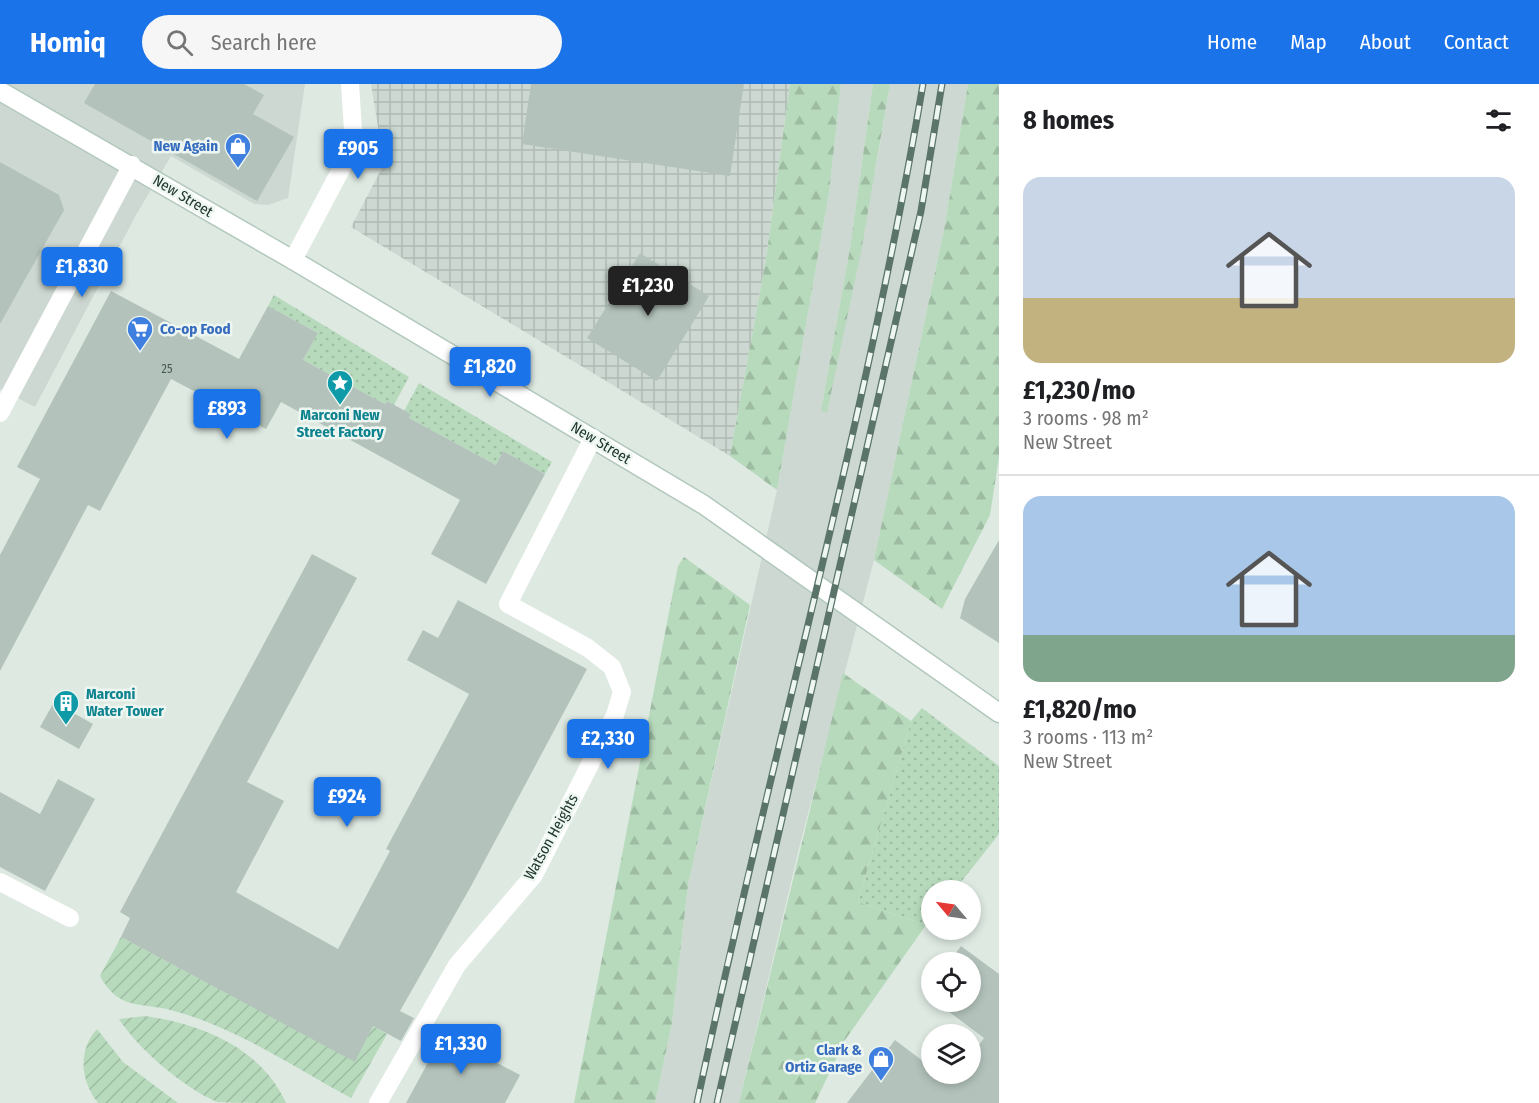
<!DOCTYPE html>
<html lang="en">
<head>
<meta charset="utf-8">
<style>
	body { margin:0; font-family:"Fira Sans Condensed",sans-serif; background:#f6f6f6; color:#202124; height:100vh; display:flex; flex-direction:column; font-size:22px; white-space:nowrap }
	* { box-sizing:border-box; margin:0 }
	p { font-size:20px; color:#757577 }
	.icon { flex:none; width:33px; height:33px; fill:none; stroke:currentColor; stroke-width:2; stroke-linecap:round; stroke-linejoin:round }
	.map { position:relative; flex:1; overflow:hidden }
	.sheet { display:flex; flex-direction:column; background:#fff; width:540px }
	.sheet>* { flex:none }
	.needle { width:39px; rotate:299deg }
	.buttons { position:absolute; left:921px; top:796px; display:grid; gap:12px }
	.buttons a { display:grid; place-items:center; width:60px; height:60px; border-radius:50%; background:#fff; box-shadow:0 3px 9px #0003; font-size:30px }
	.price { position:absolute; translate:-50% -51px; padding:0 14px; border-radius:6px; background:#1a73e8; color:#fff; font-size:20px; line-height:39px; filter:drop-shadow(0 2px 3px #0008) }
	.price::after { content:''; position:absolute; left:50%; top:36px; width:18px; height:14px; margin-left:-9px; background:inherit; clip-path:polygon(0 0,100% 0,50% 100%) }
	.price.active { background:#222; color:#fff }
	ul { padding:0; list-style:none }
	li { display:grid; align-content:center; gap:12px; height:318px; padding:0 24px }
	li+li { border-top:2px solid #e0e0e0 }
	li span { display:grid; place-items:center; height:186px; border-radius:18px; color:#555 }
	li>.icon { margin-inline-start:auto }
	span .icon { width:108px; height:108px; fill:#fffc; stroke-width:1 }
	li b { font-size:26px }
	h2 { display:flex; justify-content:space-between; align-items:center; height:72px; padding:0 24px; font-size:26px }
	header { display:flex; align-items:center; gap:36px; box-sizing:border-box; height:84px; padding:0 30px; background:#1a73e8; color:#fff }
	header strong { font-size:28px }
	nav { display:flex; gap:33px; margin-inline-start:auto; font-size:21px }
	.search { width:420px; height:54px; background:#f6f6f6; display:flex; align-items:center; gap:15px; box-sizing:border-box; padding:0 21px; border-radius:33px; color:#757577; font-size:22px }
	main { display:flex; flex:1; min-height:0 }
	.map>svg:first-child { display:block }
	.built { fill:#ccd8d1 }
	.industrial { fill:url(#industrial-grid) }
	.grass { fill:url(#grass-dots) }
	.forest { fill:url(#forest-firs) }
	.garden { fill:url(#garden-furrows) }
	.building { fill:#b3c3bb }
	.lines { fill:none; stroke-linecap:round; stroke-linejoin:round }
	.secondary-casing { stroke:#b1c8bd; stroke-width:21 }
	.street { stroke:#fff; stroke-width:18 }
	.secondary { stroke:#fff; stroke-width:18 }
	.rail-casing { stroke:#5a7469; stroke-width:7 }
	.rail { stroke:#eef6f1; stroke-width:4.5; stroke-dasharray:14; stroke-linecap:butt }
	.labels { text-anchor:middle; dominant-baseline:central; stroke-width:5; stroke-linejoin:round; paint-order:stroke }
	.number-label { font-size:12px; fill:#455b51 }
	.shop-label { font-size:15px; font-weight:bold; fill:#366cbe; stroke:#eef6f1; text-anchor:end }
	.street-label { font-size:15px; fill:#20382e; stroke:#eef6f1 }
	.culture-label { font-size:15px; font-weight:bold; fill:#0d838f; stroke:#eef6f1 }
</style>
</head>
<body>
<header>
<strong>Homiq</strong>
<div class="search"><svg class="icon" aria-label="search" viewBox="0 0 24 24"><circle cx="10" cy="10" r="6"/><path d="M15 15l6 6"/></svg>Search here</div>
<nav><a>Home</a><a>Map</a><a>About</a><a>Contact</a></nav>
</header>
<main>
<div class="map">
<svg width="999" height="1019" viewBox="0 0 999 1019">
	<defs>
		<pattern id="industrial-grid" width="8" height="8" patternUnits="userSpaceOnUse" patternTransform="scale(1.5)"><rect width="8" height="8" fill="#ccd8d1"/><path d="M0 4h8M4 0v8" fill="none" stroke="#afbab4"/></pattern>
		<pattern id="grass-dots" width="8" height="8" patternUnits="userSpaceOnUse" patternTransform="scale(1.5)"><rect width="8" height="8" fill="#b7dabc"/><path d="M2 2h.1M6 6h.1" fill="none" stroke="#9dbca2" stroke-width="1.8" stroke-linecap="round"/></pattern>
		<pattern id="forest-firs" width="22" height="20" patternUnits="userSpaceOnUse" patternTransform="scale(1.5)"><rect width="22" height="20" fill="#b7dabc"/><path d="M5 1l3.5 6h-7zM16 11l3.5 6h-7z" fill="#9dbca2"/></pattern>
		<pattern id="garden-furrows" width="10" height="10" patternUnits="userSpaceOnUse" patternTransform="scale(1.5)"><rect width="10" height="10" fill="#b7dabc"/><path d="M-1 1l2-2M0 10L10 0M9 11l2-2" fill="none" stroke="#9dbca2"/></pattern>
	</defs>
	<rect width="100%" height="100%" fill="#dee9e2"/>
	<!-- built -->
	<g class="built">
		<path d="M 0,0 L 305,0 L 288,114 L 268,121 L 254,120 L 171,72 L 136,131 L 35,323 L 0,305 Z"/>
		<path d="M 841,0 L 873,0 L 850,164 L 821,327 L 876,83 L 890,0 L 968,0 L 945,141 L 874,476 L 798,768 L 739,1019 L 655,1019 L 672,939 L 688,801 L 777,406 L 829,109 Z"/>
	</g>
	<!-- industrial -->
	<path class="industrial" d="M 371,0 L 790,0 L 766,175 L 730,372 L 351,143 L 384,80 Z"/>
	<!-- grass -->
	<g class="grass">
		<path d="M 274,211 L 409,293 L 394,321 L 387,317 L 385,320 L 303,276 L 318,249 L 268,222 Z"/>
		<path d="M 419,299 L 552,378 L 545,390 L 503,367 L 496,381 L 409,334 L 411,330 L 404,327 Z"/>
		<path d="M 922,624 L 999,682 L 999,750 L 954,807 L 932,807 L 931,835 L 926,841 L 858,818 L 911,637 Z"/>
	</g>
	<!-- forest -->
	<g class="forest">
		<path d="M 790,0 L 841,0 L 829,109 L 777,406 L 730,372 L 766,175 Z"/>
		<path d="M 873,0 L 890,0 L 861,168 L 827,328 L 821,327 L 850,164 Z"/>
		<path d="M 968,0 L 999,0 L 999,373 L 990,431 L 942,525 L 874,476 L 945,141 Z"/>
		<path d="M 684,473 L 750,521 L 688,801 L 672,939 L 655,1019 L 574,1019 L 678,482 Z"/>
		<path d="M 843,589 L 911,637 L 858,818 L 926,841 L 845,956 L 815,1019 L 739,1019 Z"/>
	</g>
	<!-- garden -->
	<g class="garden">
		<path d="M 121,853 L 355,977 L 373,942 L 387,950 L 351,1014 C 295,984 235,943 174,927 C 140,917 120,928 100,892 Z"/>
		<path d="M 145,932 C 202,940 261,964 286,1019 C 272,1019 227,1019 217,1018 C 184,1004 138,965 119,935 Z"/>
		<path d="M 97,945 L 123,978 L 178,1019 L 98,1019 C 80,996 78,966 97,945 Z"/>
	</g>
	<!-- building -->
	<g class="building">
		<path d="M 95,0 L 244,0 L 264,11 L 253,30 L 294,53 L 257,117 L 84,19 Z"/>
		<path d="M 531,0 L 744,0 L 730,92 L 522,60 Z"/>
		<path d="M 0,78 L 59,111 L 64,126 L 0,240 Z"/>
		<path d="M 640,169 L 709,212 L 657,297 L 587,254 Z"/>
		<path d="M 111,207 L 239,275 L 268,222 L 318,249 L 303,276 L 385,320 L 387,317 L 411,330 L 409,334 L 496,381 L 503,367 L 545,390 L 486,500 L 431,470 L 460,416 L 281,318 L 266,345 L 171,295 L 100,427 L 88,421 L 0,587 L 0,471 L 40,395 L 17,383 Z"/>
		<path d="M 999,456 L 999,559 L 960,534 L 965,515 Z"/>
		<path d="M 312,470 L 357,494 L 247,698 L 284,717 L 236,808 L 338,865 L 390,767 L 386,765 L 469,610 L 407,576 L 423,546 L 438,554 L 458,516 L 587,585 L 470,804 L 400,927 L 414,934 L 401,957 L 373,942 L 355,978 L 121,853 L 130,834 L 120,828 Z"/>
		<path d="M 54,618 L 93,640 L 79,665 L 40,643 Z"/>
		<path d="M 58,695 L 95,715 L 45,807 L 0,783 L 0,708 L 40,730 Z"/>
		<path d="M 961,862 L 999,890 L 999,1019 L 847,1019 L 895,956 L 932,984 L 932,990 L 940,990 L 952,999 L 959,990 L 970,990 L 970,973 L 984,954 L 936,918 L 970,918 L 970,879 L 948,879 Z"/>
		<path d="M 434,945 L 520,991 L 505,1019 L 406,1019 L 431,973 L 421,967 Z"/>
	</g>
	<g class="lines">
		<!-- secondary casing -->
		<g class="secondary-casing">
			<path id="secondary" d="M 0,7 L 293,176 L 704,421 L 999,629"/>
		</g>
		<!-- street -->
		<g class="street">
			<path d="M 293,176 L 354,61 L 350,0"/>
			<path d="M 0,329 L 132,81"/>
			<path d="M 0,798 L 70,834"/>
			<path d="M 378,1019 L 457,881 L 534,791 L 615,631 L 622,608 L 612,583 L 588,564 L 508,520 L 593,354"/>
		</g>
		<!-- secondary -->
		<use href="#secondary" class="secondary"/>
		<!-- rail casing -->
		<g class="rail-casing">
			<g id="rail">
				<path d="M 697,1019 C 769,679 865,343 923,0"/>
				<path d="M 717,1019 L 921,127 L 942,0"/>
			</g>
		</g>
		<!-- rail -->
		<use href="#rail" class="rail"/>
	</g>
	<!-- icons -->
	<defs>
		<g id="shop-pin" transform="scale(1.35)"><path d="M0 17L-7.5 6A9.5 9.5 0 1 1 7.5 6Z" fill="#3f7fe0" stroke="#eef6f1"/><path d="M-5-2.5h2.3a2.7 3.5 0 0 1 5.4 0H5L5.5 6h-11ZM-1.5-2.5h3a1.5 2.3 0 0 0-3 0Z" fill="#fff"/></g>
		<g id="supermarket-pin" transform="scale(1.35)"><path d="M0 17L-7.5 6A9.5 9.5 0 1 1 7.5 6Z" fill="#3f7fe0" stroke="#eef6f1"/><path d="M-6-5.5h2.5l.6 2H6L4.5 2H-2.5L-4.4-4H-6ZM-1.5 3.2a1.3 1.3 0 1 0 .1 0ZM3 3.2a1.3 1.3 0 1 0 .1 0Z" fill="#fff"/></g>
		<g id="sight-pin" transform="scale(1.35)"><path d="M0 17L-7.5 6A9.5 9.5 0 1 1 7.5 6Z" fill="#0f9aa8" stroke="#eef6f1"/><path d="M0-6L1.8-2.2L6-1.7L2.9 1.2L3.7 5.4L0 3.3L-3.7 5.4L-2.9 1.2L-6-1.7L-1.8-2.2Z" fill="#fff"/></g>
		<g id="building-pin" transform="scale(1.35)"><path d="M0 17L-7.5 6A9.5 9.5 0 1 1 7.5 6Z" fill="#0f9aa8" stroke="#eef6f1"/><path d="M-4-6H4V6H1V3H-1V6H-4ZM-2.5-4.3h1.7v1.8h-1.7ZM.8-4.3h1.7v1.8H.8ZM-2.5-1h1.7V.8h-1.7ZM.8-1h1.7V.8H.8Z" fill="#fff"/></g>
	</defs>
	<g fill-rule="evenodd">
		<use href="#shop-pin" x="238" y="62"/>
		<use href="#supermarket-pin" x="140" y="245"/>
		<use href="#sight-pin" x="340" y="299"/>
		<use href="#building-pin" x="66" y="619"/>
		<use href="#shop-pin" x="881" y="975"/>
	</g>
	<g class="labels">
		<!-- number labels -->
		<g class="number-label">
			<text x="167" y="285">25</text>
		</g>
		<!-- shop labels -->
		<g class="shop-label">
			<text x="218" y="62">New Again</text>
			<text x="160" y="245" text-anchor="start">Co-op Food</text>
			<text x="862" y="966">Clark &amp;<tspan x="862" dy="17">Ortiz Garage</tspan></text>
		</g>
		<!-- street labels -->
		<g class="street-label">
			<text transform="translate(183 112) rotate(31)">New Street</text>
			<text transform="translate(601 359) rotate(31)">New Street</text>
			<text transform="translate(551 753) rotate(-61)">Watson Heights</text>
		</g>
		<!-- culture labels -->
		<g class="culture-label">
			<text x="340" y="331">Marconi New<tspan x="340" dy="17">Street Factory</tspan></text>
			<text x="86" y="610" text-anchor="start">Marconi<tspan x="86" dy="17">Water Tower</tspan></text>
		</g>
	</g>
</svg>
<div class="buttons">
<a><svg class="needle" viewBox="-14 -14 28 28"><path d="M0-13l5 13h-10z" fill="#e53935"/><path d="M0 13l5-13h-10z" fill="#757577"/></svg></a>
<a><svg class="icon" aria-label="locate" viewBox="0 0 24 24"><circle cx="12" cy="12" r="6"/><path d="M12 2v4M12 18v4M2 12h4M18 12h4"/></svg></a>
<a><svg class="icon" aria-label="layers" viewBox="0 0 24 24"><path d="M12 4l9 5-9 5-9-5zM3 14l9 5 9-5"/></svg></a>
</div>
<b class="price" style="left:358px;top:96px">£905</b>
<b class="price" style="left:82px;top:214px">£1,830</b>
<b class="price active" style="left:648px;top:233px">£1,230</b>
<b class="price" style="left:490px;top:314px">£1,820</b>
<b class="price" style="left:227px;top:356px">£893</b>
<b class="price" style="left:608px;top:686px">£2,330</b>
<b class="price" style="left:347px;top:744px">£924</b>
<b class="price" style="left:461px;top:991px">£1,330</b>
</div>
<section class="sheet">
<h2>8 homes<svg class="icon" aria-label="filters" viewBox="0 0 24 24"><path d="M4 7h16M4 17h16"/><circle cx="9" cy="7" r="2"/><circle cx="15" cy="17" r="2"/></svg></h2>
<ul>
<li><span style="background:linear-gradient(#c9d6e8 65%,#c2b280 0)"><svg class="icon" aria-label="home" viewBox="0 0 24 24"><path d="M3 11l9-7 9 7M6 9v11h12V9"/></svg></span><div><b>£1,230/mo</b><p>3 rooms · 98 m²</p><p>New Street</p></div></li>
<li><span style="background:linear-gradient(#a9c7e8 75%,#7fa58c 0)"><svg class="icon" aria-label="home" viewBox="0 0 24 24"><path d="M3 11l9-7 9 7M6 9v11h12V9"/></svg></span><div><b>£1,820/mo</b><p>3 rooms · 113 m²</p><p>New Street</p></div></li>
</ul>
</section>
</main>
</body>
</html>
